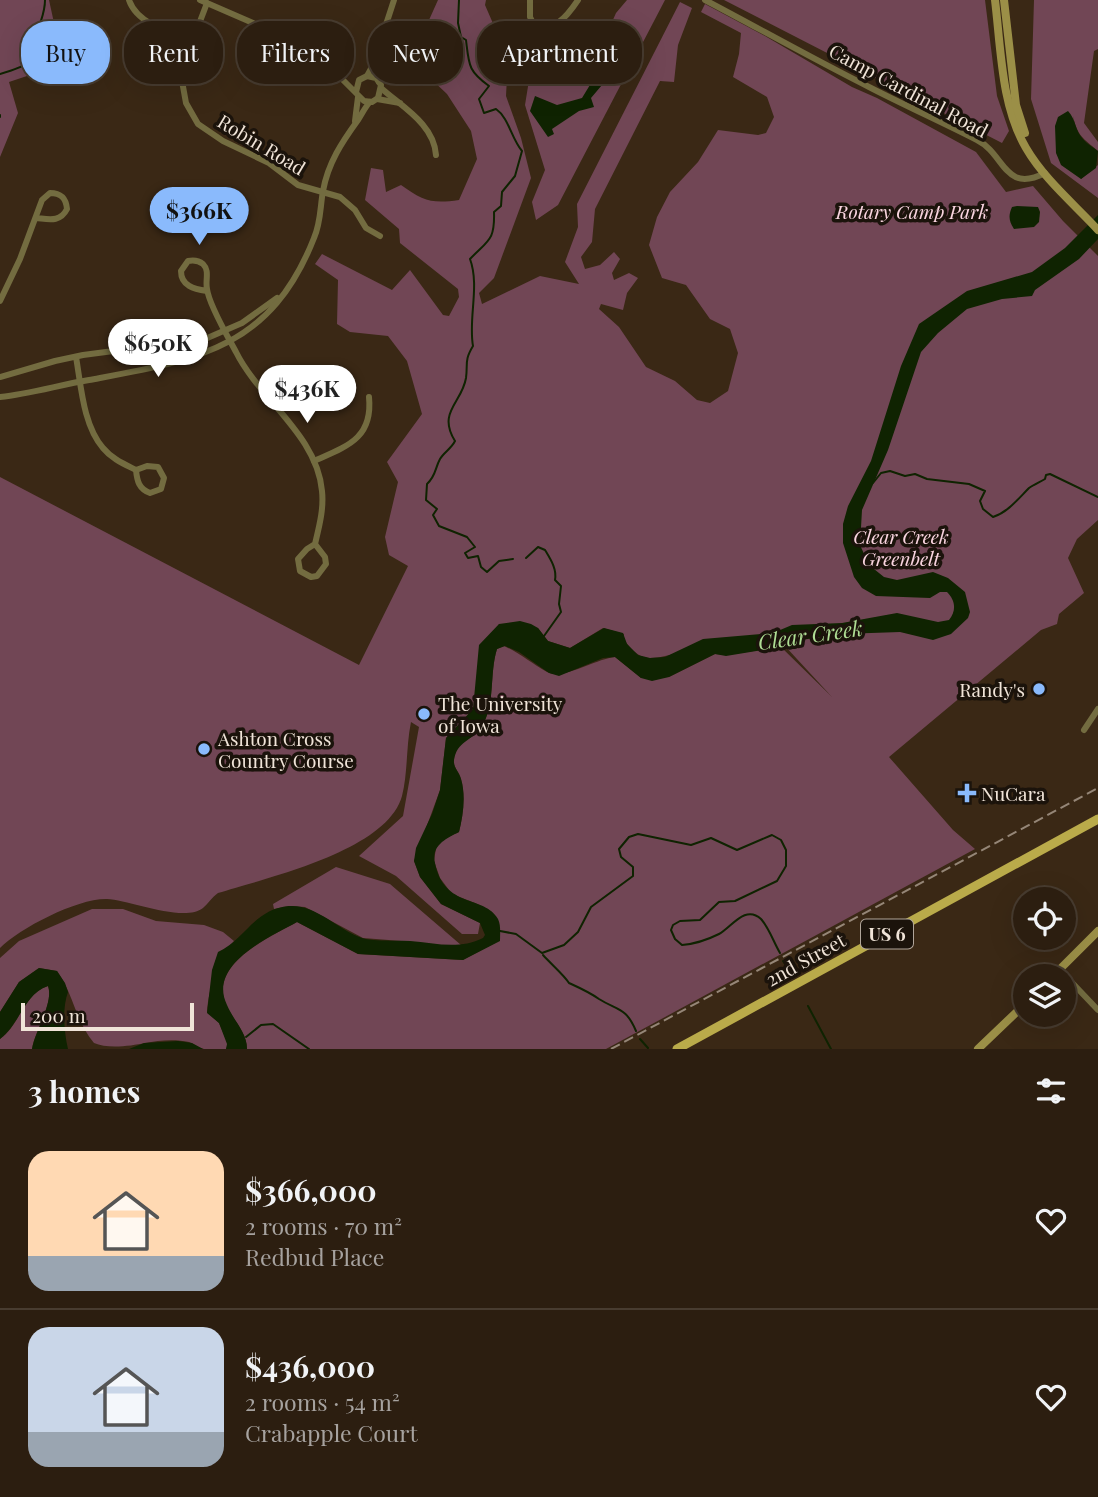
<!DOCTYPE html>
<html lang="en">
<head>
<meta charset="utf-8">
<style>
	body { margin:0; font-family:"Playfair Display",serif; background:#382b1e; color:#f1f3f6; height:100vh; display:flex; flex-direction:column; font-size:26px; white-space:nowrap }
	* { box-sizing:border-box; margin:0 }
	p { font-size:23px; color:#a6a29f }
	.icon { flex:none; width:38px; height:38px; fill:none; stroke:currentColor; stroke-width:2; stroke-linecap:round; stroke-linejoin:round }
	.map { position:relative; height:1049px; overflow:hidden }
	.sheet { display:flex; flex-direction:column; background:#2c1e10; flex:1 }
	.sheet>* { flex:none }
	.top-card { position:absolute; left:21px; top:21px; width:700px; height:63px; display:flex; gap:14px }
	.fabs { position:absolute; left:1013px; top:887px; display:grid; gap:14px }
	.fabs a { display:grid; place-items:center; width:63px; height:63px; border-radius:50%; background:#2c1e10; box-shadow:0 7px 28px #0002,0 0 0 2px #483c30; font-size:35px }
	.scale { position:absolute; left:21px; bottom:18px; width:173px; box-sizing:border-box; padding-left:7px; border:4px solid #f0e4d8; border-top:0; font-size:19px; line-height:24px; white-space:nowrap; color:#f0e4d8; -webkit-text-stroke:5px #1b130b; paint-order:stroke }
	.price { position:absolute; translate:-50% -60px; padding:0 16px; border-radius:24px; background:#fff; color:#222; font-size:23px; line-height:46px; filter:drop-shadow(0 2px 4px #0008) }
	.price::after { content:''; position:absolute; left:50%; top:42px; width:21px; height:16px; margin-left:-10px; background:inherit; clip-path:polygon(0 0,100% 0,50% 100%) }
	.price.on { background:#8abafc; color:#111 }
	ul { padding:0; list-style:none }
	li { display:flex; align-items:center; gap:21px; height:175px; padding:0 28px }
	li+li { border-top:2px solid #483c30 }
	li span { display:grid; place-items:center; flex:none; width:196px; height:140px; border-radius:21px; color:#555 }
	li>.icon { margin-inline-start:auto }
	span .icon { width:84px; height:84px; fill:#fffc; stroke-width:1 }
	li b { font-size:30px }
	h2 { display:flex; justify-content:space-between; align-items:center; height:84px; padding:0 28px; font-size:30px }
	.pill { padding:0 24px; border-radius:28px; background:#2c1e10; box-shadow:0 7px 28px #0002,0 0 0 2px #483c30; font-size:24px; line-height:63px }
	.pill.on { background:#8abafc; color:#111 }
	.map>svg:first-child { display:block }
	.green { fill:#714655 }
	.water { fill:#0f2301 }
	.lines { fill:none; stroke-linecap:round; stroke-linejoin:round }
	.stream { stroke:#0f2301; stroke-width:2 }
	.street { stroke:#736c40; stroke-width:6 }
	.secondary { stroke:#9b8f47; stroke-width:8 }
	.primary { stroke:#baab4a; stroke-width:9 }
	.rail { stroke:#958677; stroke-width:2; stroke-dasharray:10 5; stroke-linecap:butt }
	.poi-dot { fill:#8abafc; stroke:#1b130b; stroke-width:2.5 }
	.labels { text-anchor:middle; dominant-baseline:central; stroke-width:7; stroke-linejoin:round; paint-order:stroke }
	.shield { fill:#1b130b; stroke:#b0a59a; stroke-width:2 }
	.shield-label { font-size:18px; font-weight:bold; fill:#f0e4d8 }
	.street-label { font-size:19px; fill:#f0e4d8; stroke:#1b130b }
	.park-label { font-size:19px; font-style:italic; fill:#fad5e0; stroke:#1b130b }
	.poi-label { font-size:19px; fill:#f0e4d8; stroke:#1b130b; text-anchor:start }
	.water-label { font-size:21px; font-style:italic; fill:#afde94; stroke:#1b130b }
</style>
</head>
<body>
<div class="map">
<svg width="1098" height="1049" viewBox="0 0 1098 1049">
	<rect width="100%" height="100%" fill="#3a2815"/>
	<!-- green -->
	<g class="green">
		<path d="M 0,0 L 49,0 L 56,32 L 33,74 L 9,82 L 18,113 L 0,157 Z"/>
		<path d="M 438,0 L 486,0 L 485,5 L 508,58 L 506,96 L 521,138 L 531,178 L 494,278 L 479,293 L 482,304 L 540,276 L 579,284 L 565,262 L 578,227 L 577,204 L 680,2 L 692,8 L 678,45 L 674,82 L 660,81 L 595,209 L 592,242 L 581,257 L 585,269 L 600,265 L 614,252 L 620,259 L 612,273 L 614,280 L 629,273 L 638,278 L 627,293 L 623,310 L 601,304 L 599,309 L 619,327 L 646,367 L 675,381 L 697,400 L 710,403 L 728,391 L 738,353 L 730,329 L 710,319 L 686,285 L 662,278 L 649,245 L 657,217 L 670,192 L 698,162 L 718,130 L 758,135 L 766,133 L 774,117 L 767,97 L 733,77 L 739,54 L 741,33 L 701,12 L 705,4 L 765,36 L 852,87 L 877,98 L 976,152 L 1006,192 L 1033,186 L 1063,221 L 1098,256 L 1098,520 L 1077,539 L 1068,558 L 1084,593 L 1059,614 L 1057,624 L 1041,630 L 889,757 L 953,830 L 975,849 L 606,1049 L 247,1049 C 247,1032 233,1020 226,1005 C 208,964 270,937 297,922 L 358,954 L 463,960 L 500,940 L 480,905 L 452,894 L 440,878 L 434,861 L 436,848 L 443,839 L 459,832 C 463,816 466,796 461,779 C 459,771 453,768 454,759 C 457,739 472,741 481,728 C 496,705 489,674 497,649 L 504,646 C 520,653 532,664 547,672 C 564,680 595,659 615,657 L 641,678 L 669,677 L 715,654 L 726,655 L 781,647 L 832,697 L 773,633 C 757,636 739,636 723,639 C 700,643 670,659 648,658 C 637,657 629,647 623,638 L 624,634 L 603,628 L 570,648 L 548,641 L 538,628 L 499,624 L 473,710 L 446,738 L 440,790 L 414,861 L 420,877 L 441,904 L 480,923 L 478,934 L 462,934 L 396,876 L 359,856 L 403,816 L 419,727 L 411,722 C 406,746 408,772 402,796 C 387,851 266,878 218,893 C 212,897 208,904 203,908 C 184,923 129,900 107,899 C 78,898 20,928 0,948 L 0,477 L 359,665 L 408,566 L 389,555 L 385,537 L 398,482 L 387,462 L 422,414 L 407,361 L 388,336 L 350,332 L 337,324 L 338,280 L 315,264 L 322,254 L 392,290 L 410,270 L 443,315 L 449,316 L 459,297 L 458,289 L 400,243 L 399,229 L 365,200 L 371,168 L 383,170 L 386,192 L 401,185 C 423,201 432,204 459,200 L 477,159 L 471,131 L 447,94 L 411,60 Z"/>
		<path d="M 627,0 L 665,0 L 558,205 L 536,220 L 532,202 L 545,170 L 525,105 L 530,74 L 557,58 L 604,40 L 616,13 Z"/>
		<path d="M 724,0 L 985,0 L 997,96 L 1009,131 L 1002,143 Z"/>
		<path d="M 1034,0 L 1098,0 L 1098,49 L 1094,51 L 1084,123 L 1098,142 L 1098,151 C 1084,139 1077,136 1073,116 L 1081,179 L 1098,165 L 1098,198 L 1051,163 L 1031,99 Z"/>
		<path d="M 336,867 L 390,884 L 461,945 L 432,945 L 414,942 L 363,938 L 305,907 L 289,906 L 274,909 L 273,904 Z"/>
		<path d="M 92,909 L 123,909 L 156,921 L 204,925 L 223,932 L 234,941 C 217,959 209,988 207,1012 L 219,1023 L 228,1044 L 226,1049 C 219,1049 210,1049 204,1049 C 199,1048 194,1044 189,1042 C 176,1039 159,1040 145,1043 C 131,1046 107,1049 94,1043 C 76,1022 73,993 57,971 L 39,968 L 19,982 L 0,1012 L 0,958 L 19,941 Z"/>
		<path d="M 48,986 C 54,1003 35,1030 32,1049 L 0,1049 L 0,1039 C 20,1025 24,993 48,986 Z"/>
	</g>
	<!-- water -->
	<g class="water">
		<path d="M 613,72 L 591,98 L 594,107 L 579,111 L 552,129 L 554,134 L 548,137 L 530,111 L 535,96 L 557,105 L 582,98 L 596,75 Z"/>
		<path d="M 1068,111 C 1076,119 1075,131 1083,139 C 1087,144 1093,147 1098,151 L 1096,168 L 1081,179 L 1061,165 L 1056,153 L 1055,126 L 1058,117 Z"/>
		<path d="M 1017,206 L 1038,207 L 1040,212 L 1039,222 L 1034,227 L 1014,229 C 1009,221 1008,216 1012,207 Z"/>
		<path d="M 1098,215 L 1098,239 L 1079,259 L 1035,290 L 1032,296 L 1002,299 L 967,309 L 938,333 L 921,352 L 888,450 L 862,510 L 860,545 L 869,565 L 884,577 L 897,580 L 933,572 L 948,578 L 965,592 L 970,612 L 968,618 L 951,634 L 933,640 L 900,632 L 842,634 L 794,641 L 781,647 L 726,656 L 715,654 L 669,677 L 652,681 L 641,678 L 615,657 L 603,658 L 559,676 L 549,673 L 519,652 L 505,646 L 497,649 C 489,674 496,705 481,728 C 472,741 457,741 454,760 C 453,768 459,771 461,779 C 466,796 463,816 459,832 C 445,839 431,846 435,863 C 444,909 485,895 498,919 C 501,925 500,934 500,941 L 463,960 L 358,954 L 297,922 C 270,937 207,964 227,1005 C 233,1020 247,1032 247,1049 L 226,1049 L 227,1044 L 219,1023 L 207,1013 L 212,970 L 218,952 C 245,940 254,909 289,906 C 316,904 337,929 362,938 C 376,942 395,940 410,941 C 435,943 459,950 483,938 L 485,935 L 480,923 L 441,904 L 420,877 L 414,861 L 416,848 L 432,814 L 440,790 L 446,738 L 473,709 L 479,645 L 499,624 L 520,621 L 531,624 L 538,628 L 548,641 L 570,648 L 604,628 L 623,633 L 627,644 L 638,655 L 650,658 L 665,657 L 703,639 L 773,633 L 792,625 L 842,623 L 897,613 L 938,622 L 949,620 C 957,610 955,600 947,592 L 940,592 L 930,598 L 876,596 L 862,588 L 854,577 L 843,543 L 843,524 L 848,506 L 871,461 L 901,366 L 919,324 L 967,291 L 1032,272 L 1065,248 Z"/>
		<path d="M 39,968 L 57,971 L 65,983 L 68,992 C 62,1008 64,1032 68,1049 L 32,1049 C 35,1031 54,1002 48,986 C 24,994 20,1024 0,1039 L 0,1012 L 19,982 Z"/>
		<path d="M 178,1041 L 192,1043 L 203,1049 L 129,1049 L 144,1043 Z"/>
	</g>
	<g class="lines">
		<!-- stream -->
		<g class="stream">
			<path d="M 459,0 L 458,23 L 461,37 L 466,40 C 469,65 468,71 489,86 L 479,99 L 484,113 L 496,109 C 509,118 511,138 522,151 L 515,176 L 502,192 L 501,206 L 494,212 C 495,241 488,240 470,259 C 480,286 468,319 473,346 C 464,361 468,363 466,378 C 462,403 437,412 455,441 C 451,449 444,452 440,459 C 435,468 436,476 427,484 L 426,500 L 437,509 L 433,515 L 439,526 L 467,537 L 475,547 L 465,553 L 468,558 L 478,556 L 481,567 L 487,572 L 499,561 L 513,559"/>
			<path d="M 0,74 C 38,63 31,62 39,27 C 42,17 45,11 45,0"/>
			<path d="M 0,115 L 0,117"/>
			<path d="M 873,483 L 881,473 L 890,471 L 905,476 L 915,474 L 927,479 L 969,484 L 985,491 L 980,501 L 983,509 L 993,517 C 1008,512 1018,499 1029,488 C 1033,485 1040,482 1045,479 L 1046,475 L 1050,474 L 1098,497"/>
			<path d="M 526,558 L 538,547 L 545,550 C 551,560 557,569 555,580 L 561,586 L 559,604 L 561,612 L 544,636"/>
			<path d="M 500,931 L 516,934 L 542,953 L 564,945 L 578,932 L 591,907 L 633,876 L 633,867 L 621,857 L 619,849 L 629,837 L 638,834 L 691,845 L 711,838 L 737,850 L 772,835 L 781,840 L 786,850 L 786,866 L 777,881 L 735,901 L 719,902 L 700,920 L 680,921 L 673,925 L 671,930 L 675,939 L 682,945 C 695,944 707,940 719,934 C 731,928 745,904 761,919 C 769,928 774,943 780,953"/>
			<path d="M 543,955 C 551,964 564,975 569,983 C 580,988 589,992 599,999 C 618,1011 626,1007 636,1031"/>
			<path d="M 783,961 L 788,968"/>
			<path d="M 808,1006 L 831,1049"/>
			<path d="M 246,1037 L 261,1025 L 273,1024 L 309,1049"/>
			<path d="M 640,1039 L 648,1048"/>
		</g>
		<!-- street -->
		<g class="street">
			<path d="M 129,0 C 137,24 171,33 193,41"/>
			<path d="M 200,0 L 253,23 L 341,78 L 364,101 L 372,102 L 378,98 L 381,85 L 376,78 L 367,76 L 359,80 L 356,92"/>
			<path d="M 530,0 L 530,17 L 533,23 C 552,36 568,15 578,0"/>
			<path d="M 705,0 C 760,29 815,60 871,88 C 906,106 942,122 977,140 C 1005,154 1004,194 1045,173"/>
			<path d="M 207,3 L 188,53 L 182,81 L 186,103 L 198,124 L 223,141 L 269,163 L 298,185 L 340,197 L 355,210 L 366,228 L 380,236"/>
			<path d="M 367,76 L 378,56"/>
			<path d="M 379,82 L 380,43 L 394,0"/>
			<path d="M 381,88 C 402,107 434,124 436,155"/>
			<path d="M 377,99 L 400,103"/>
			<path d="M 355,121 L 358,97"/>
			<path d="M 207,291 C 194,289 181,286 181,271 L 188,261 C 193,260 198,260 203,264 C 210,271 205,280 207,289 C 209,305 228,337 236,352 C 260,400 317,435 322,491 C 324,509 319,527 315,544 L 307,549 L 298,559 L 300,571 L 311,577 L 317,576 L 326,564 L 325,557 L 315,544"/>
			<path d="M 0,301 L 20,259 L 42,200 L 50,193 C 61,193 66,198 67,209 C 60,223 48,219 36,218"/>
			<path d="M 76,357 C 81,385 83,425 103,448 C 112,459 124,464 136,470 C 137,481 139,489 150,493 L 161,489 L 164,478 L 158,467 L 147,466 L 136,470"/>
			<path d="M 0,377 L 55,361 L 83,355 L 205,339 L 242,323 L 277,298"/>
			<path d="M 0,397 C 30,394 59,385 89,380 C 196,360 270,350 314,238 C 321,222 320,207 323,191 C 328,163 342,142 358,120 C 362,114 365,107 370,102"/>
			<path d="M 314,461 C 348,446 373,438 369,397"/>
			<path d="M 1084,730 L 1098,709"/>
			<path d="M 1060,970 L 1098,1010"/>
		</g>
		<!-- secondary -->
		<g class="secondary">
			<path d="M 995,0 C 1001,49 1001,105 1026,148 C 1044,179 1074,204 1098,230"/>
			<path d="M 1004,0 L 1016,105 L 1025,133"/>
			<path d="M 1053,976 L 1098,931"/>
			<path d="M 978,1049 L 1026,1003"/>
		</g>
		<!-- primary -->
		<path class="primary" d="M 677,1049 L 1098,819"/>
		<!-- rail -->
		<path class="rail" d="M 611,1049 L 1098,788"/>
	</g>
	<!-- markers -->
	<g class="poi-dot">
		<circle cx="1039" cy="689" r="7"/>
		<circle cx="424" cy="714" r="7"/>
		<circle cx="204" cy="749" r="7"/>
		<path d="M963.5 782.5h7v7h7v7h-7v7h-7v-7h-7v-7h7z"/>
	</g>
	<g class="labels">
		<!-- shield labels -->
		<rect class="shield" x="861" y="919.5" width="52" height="29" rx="5"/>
		<g class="shield-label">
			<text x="887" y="934">US 6</text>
		</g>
		<!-- street labels -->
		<g class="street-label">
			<text transform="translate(909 90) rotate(28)">Camp Cardinal Road</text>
			<text transform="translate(262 144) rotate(31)">Robin Road</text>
			<text transform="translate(805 959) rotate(-29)">2nd Street</text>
		</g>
		<!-- park labels -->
		<g class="park-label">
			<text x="912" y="211">Rotary Camp Park</text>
			<text x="901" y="536">Clear Creek<tspan x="901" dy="22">Greenbelt</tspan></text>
		</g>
		<!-- poi labels -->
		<g class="poi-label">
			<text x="1025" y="689" text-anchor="end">Randy's</text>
			<text x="438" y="703">The University<tspan x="438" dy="22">of Iowa</tspan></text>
			<text x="218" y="738">Ashton Cross<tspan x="218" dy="22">Country Course</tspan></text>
			<text x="981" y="793">NuCara</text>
		</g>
		<!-- water labels -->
		<g class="water-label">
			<text transform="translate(810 634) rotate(-8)">Clear Creek</text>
		</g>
	</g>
</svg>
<div class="fabs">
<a><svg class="icon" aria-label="locate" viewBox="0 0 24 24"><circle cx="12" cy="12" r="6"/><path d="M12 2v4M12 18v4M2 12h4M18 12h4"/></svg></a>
<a><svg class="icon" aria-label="layers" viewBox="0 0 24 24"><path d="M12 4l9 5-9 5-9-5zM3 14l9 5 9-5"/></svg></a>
</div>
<div class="scale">200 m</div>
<b class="price on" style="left:199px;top:247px">$366K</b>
<b class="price" style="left:158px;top:379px">$650K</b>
<b class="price" style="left:307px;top:425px">$436K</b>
<div class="top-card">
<a class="pill on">Buy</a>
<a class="pill">Rent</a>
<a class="pill">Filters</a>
<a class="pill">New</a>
<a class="pill">Apartment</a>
</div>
</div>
<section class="sheet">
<h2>3 homes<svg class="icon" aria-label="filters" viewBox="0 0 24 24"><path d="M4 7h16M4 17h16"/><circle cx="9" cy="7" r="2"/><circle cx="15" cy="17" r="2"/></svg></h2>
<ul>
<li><span style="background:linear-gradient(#ffd9b3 75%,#9aa5b1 0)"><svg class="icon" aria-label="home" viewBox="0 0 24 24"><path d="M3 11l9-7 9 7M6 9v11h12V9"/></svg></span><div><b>$366,000</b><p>2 rooms · 70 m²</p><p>Redbud Place</p></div><svg class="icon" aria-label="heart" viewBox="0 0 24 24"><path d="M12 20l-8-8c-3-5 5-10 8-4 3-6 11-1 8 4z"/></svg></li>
<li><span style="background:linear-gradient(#c9d6e8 75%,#9aa5b1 0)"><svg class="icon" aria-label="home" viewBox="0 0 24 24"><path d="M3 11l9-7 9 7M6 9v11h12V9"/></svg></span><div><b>$436,000</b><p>2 rooms · 54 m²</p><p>Crabapple Court</p></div><svg class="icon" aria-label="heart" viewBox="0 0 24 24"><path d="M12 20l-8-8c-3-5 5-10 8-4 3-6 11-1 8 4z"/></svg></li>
</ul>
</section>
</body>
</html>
